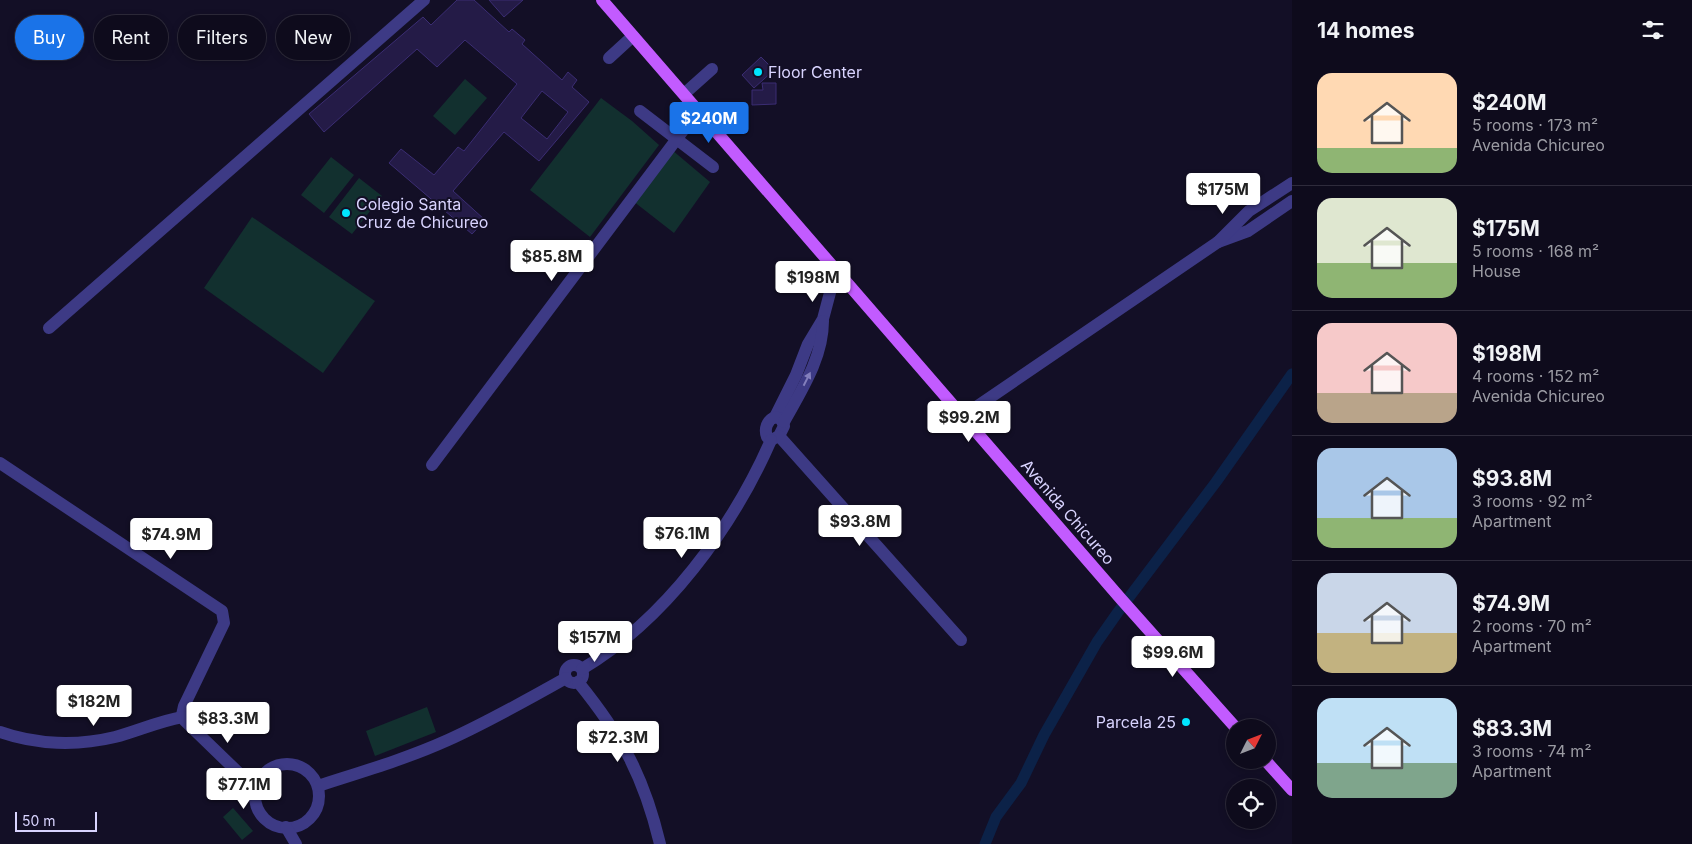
<!DOCTYPE html>
<html lang="en">
<head>
<meta charset="utf-8">
<style>
	body { margin:0; font-family:Inter,sans-serif; background:#1c1929; color:#f1f3f6; height:100vh; display:flex; flex-direction:column; font-size:19px; white-space:nowrap }
	* { box-sizing:border-box; margin:0 }
	p { font-size:16px; color:#9b9ba3 }
	.icon { flex:none; width:28px; height:28px; fill:none; stroke:currentColor; stroke-width:2; stroke-linecap:round; stroke-linejoin:round }
	.map { position:relative; flex:1; overflow:hidden }
	.drawer { display:flex; flex-direction:column; background:#0e0b1c; width:400px }
	.drawer>* { flex:none }
	.hud { position:absolute; left:15px; top:15px; width:475px; height:45px; display:flex; gap:10px }
	.needle { width:32px; rotate:48deg }
	.tools { position:absolute; left:1226px; top:719px; display:grid; gap:10px }
	.tools a { display:grid; place-items:center; width:50px; height:50px; border-radius:50%; background:#0e0b1c; box-shadow:0 2px 8px #0003,0 0 0 1px #2e2b3b; font-size:25px }
	.scale { position:absolute; left:15px; bottom:12px; width:82px; box-sizing:border-box; padding-left:5px; border:2px solid #d9d4ff; border-top:0; font-size:14px; line-height:18px; white-space:nowrap; color:#d9d4ff; -webkit-text-stroke:4px #130f26; paint-order:stroke }
	.price { position:absolute; translate:-50% -42px; padding:0 11px; border-radius:5px; background:#fff; color:#222; font-size:16px; line-height:32px; filter:drop-shadow(0 1px 2px #0008) }
	.price::after { content:''; position:absolute; left:50%; top:30px; width:15px; height:11px; margin-left:-8px; background:inherit; clip-path:polygon(0 0,100% 0,50% 100%) }
	.price.active { background:#1a73e8; color:#fff }
	ul { padding:0; list-style:none }
	li { display:flex; align-items:center; gap:15px; height:125px; padding:0 25px }
	li+li { border-top:1px solid #2e2b3b }
	li span { display:grid; place-items:center; flex:none; width:140px; height:100px; border-radius:15px; color:#555 }
	li>.icon { margin-inline-start:auto }
	span .icon { width:60px; height:60px; fill:#fffc; stroke-width:1 }
	li b { font-size:21px }
	h2 { display:flex; justify-content:space-between; align-items:center; height:60px; padding:0 25px; font-size:21px }
	.tag { padding:0 18px; border-radius:22px; background:#0e0b1c; box-shadow:0 2px 8px #0003,0 0 0 1px #2e2b3b; font-size:18px; line-height:45px }
	.tag.active { background:#1a73e8; color:#fff }
	main { display:flex; flex:1; min-height:0 }
	.map>svg:first-child { display:block }
	.green { fill:#12302f }
	.lines { fill:none; stroke-linecap:round; stroke-linejoin:round }
	.canal { stroke:#0c2248; stroke-width:11 }
	.building { fill:#241b47; stroke:#3b2d73; fill-rule:evenodd }
	.minor { stroke:#3d3a85; stroke-width:12 }
	.major { stroke:#c25bff; stroke-width:12 }
	.oneway { fill:#837fbc }
	.poi-dot { fill:#00e5ff; stroke:#130f26; stroke-width:2 }
	.labels { text-anchor:middle; dominant-baseline:central; stroke-width:4; stroke-linejoin:round; paint-order:stroke }
	.poi-label { font-size:16px; fill:#d9d4ff; stroke:#130f26; text-anchor:start }
	.street-label { font-size:16px; fill:#d9d4ff; stroke:#130f26 }
</style>
</head>
<body>
<main>
<div class="map">
<svg width="1292" height="844" viewBox="0 0 1292 844">
	<rect width="100%" height="100%" fill="#130f26"/>
	<!-- green -->
	<g class="green">
		<path d="M 465,79 L 487,98 L 455,135 L 433,116 Z"/>
		<path d="M 601,98 L 632,121 L 659,145 L 590,237 L 530,190 Z"/>
		<path d="M 672,150 L 710,182 L 674,233 L 633,201 Z"/>
		<path d="M 331,157 L 354,175 L 324,213 L 301,195 Z"/>
		<path d="M 359,178 L 382,196 L 352,234 L 329,217 Z"/>
		<path d="M 252,217 L 375,301 L 323,373 L 204,288 Z"/>
		<path d="M 427,707 L 436,732 L 375,756 L 366,731 Z"/>
		<path d="M 233,808 L 253,831 L 242,840 L 223,817 Z"/>
	</g>
	<g class="lines">
		<!-- canal -->
		<path class="canal" d="M 985,844 L 996,817 L 1021,783 L 1044,735 L 1097,642 L 1118,612 L 1216,482 L 1292,374"/>
	</g>
	<!-- building -->
	<g class="building">
		<path d="M 457,0 L 474,0 L 509,32 L 512,29 L 525,40 L 522,44 L 562,80 L 568,72 L 577,80 L 572,87 L 589,102 L 539,161 L 504,132 L 453,191 L 485,220 L 472,234 L 389,163 L 401,149 L 434,175 L 458,147 L 464,151 L 517,84 L 465,40 L 437,67 L 417,49 L 324,132 L 309,114 L 423,17 L 431,25 ZM 542,91 L 568,112 L 547,139 L 521,118 Z"/>
		<path d="M 489,0 L 523,0 L 504,17 Z"/>
		<path d="M 761,57 L 774,70 L 754,88 L 742,75 Z"/>
		<path d="M 762,83 L 776,83 L 776,104 L 752,105 L 752,90 L 763,90 Z"/>
	</g>
	<g class="lines">
		<!-- minor -->
		<g class="minor">
			<path d="M 609,58 L 633,36"/>
			<path d="M 684,94 L 712,69"/>
			<path d="M 640,111 L 713,167"/>
			<path d="M 1218,242 L 1248,231 L 1292,201"/>
			<path d="M 49,328 L 424,0"/>
			<path d="M 963,416 L 1218,242 L 1249,211 L 1292,183"/>
			<path d="M 775,417 L 796,375 L 808,344 L 823,319 L 836,270"/>
			<path d="M 775,417 L 781,419 L 784,426 L 779,436 L 771,440 L 767,437 C 764,429 767,420 775,417 Z"/>
			<path d="M 784,422 C 801,391 823,358 823,321"/>
			<path d="M 779,436 L 961,640"/>
			<path d="M 0,463 L 222,611 L 224,623 L 184,706 L 182,715 L 185,721 L 244,778 L 257,787"/>
			<path d="M 432,465 L 688,124 L 699,112"/>
			<circle cx="574" cy="674" r="9"/>
			<path d="M 582,669 C 665,620 733,527 771,440"/>
			<path d="M 578,682 C 622,736 644,777 660,844"/>
			<path d="M 0,732 C 36,745 78,746 115,737 C 138,731 159,721 183,717"/>
			<circle cx="287" cy="796" r="32"/>
			<path d="M 318,786 C 361,772 406,759 448,740 C 488,722 527,700 566,678"/>
			<path d="M 286,827 L 296,844"/>
		</g>
		<!-- major -->
		<g class="major">
			<path d="M 602,0 L 1121,599 L 1236,728"/>
			<path d="M 1265,760 L 1292,790"/>
		</g>
	</g>
	<!-- one-way arrows -->
	<defs><path id="oneway-solid" d="M-6-.8H1V-3.2L6.5 0L1 3.2V.8H-6Z" transform="scale(1.25)"/></defs>
	<use class="oneway" href="#oneway-solid" transform="translate(807 379) rotate(-63)"/>
	<!-- markers -->
	<g class="poi-dot">
		<circle cx="758" cy="72" r="5"/>
		<circle cx="346" cy="213" r="5"/>
		<circle cx="1186" cy="722" r="5"/>
	</g>
	<g class="labels">
		<!-- poi labels -->
		<g class="poi-label">
			<text x="768" y="72">Floor Center</text>
			<text x="356" y="204">Colegio Santa<tspan x="356" dy="18">Cruz de Chicureo</tspan></text>
			<text x="1176" y="722" text-anchor="end">Parcela 25</text>
		</g>
		<!-- street labels -->
		<g class="street-label">
			<text transform="translate(1068 512) rotate(49)">Avenida Chicureo</text>
		</g>
	</g>
</svg>
<div class="tools">
<a><svg class="needle" viewBox="-14 -14 28 28"><path d="M0-13l5 13h-10z" fill="#e53935"/><path d="M0 13l5-13h-10z" fill="#9b9ba3"/></svg></a>
<a><svg class="icon" aria-label="locate" viewBox="0 0 24 24"><circle cx="12" cy="12" r="6"/><path d="M12 2v4M12 18v4M2 12h4M18 12h4"/></svg></a>
</div>
<div class="scale">50 m</div>
<b class="price active" style="left:709px;top:144px">$240M</b>
<b class="price" style="left:1223px;top:215px">$175M</b>
<b class="price" style="left:552px;top:282px">$85.8M</b>
<b class="price" style="left:813px;top:303px">$198M</b>
<b class="price" style="left:969px;top:443px">$99.2M</b>
<b class="price" style="left:860px;top:547px">$93.8M</b>
<b class="price" style="left:682px;top:559px">$76.1M</b>
<b class="price" style="left:171px;top:560px">$74.9M</b>
<b class="price" style="left:595px;top:663px">$157M</b>
<b class="price" style="left:1173px;top:678px">$99.6M</b>
<b class="price" style="left:94px;top:727px">$182M</b>
<b class="price" style="left:228px;top:744px">$83.3M</b>
<b class="price" style="left:618px;top:763px">$72.3M</b>
<b class="price" style="left:244px;top:810px">$77.1M</b>
<div class="hud">
<a class="tag active">Buy</a>
<a class="tag">Rent</a>
<a class="tag">Filters</a>
<a class="tag">New</a>
</div>
</div>
<section class="drawer">
<h2>14 homes<svg class="icon" aria-label="filters" viewBox="0 0 24 24"><path d="M4 7h16M4 17h16"/><circle cx="9" cy="7" r="2"/><circle cx="15" cy="17" r="2"/></svg></h2>
<ul>
<li><span style="background:linear-gradient(#ffd9b3 75%,#8fb573 0)"><svg class="icon" aria-label="home" viewBox="0 0 24 24"><path d="M3 11l9-7 9 7M6 9v11h12V9"/></svg></span><div><b>$240M</b><p>5 rooms · 173 m²</p><p>Avenida Chicureo</p></div></li>
<li><span style="background:linear-gradient(#dfe7d0 65%,#8fb573 0)"><svg class="icon" aria-label="home" viewBox="0 0 24 24"><path d="M3 11l9-7 9 7M6 9v11h12V9"/></svg></span><div><b>$175M</b><p>5 rooms · 168 m²</p><p>House</p></div></li>
<li><span style="background:linear-gradient(#f6c9c9 70%,#b9a48a 0)"><svg class="icon" aria-label="home" viewBox="0 0 24 24"><path d="M3 11l9-7 9 7M6 9v11h12V9"/></svg></span><div><b>$198M</b><p>4 rooms · 152 m²</p><p>Avenida Chicureo</p></div></li>
<li><span style="background:linear-gradient(#a9c7e8 70%,#8fb573 0)"><svg class="icon" aria-label="home" viewBox="0 0 24 24"><path d="M3 11l9-7 9 7M6 9v11h12V9"/></svg></span><div><b>$93.8M</b><p>3 rooms · 92 m²</p><p>Apartment</p></div></li>
<li><span style="background:linear-gradient(#c9d6e8 60%,#c2b280 0)"><svg class="icon" aria-label="home" viewBox="0 0 24 24"><path d="M3 11l9-7 9 7M6 9v11h12V9"/></svg></span><div><b>$74.9M</b><p>2 rooms · 70 m²</p><p>Apartment</p></div></li>
<li><span style="background:linear-gradient(#bfe0f5 65%,#7fa58c 0)"><svg class="icon" aria-label="home" viewBox="0 0 24 24"><path d="M3 11l9-7 9 7M6 9v11h12V9"/></svg></span><div><b>$83.3M</b><p>3 rooms · 74 m²</p><p>Apartment</p></div></li>
</ul>
</section>
</main>
</body>
</html>
